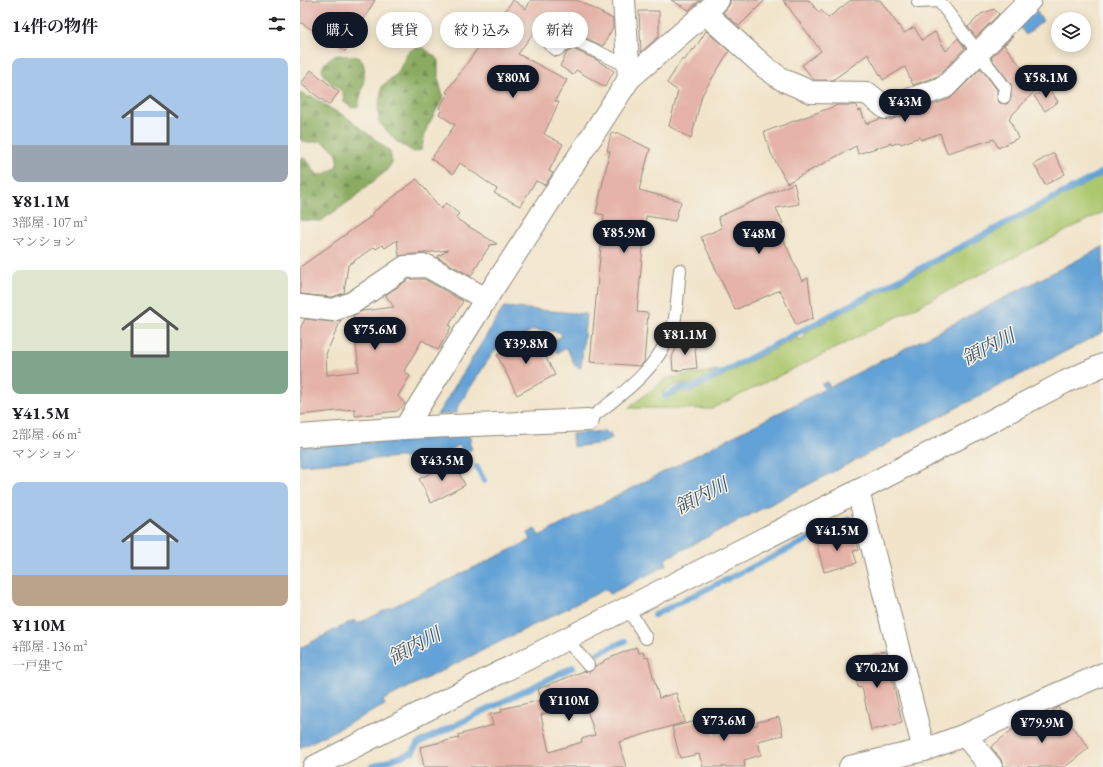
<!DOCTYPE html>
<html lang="ja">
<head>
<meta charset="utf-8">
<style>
	body { margin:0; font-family:"EB Garamond","Noto Serif JP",serif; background:#f6f6f6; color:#202124; height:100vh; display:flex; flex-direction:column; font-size:15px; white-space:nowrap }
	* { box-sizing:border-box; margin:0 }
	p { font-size:13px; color:#757577 }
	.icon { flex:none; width:22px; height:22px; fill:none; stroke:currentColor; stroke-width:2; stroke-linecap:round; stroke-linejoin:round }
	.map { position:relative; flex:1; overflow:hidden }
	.details { display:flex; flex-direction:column; background:#fff; width:300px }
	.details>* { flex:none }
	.guide { position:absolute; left:12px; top:12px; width:380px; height:36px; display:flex; gap:8px }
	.buttons { position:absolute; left:751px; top:12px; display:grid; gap:8px }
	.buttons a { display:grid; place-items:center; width:40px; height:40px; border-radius:50%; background:#fff; box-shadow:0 2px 10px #0003; font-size:20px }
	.price { position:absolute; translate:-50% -34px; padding:0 9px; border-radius:14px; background:#111827; color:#fff; font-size:13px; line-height:26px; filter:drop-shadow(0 1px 2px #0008) }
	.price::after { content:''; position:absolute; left:50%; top:24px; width:12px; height:9px; margin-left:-6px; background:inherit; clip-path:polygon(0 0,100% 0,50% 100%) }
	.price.on { background:#222; color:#fff }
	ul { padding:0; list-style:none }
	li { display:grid; align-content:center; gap:8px; height:212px; padding:0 12px }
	li span { display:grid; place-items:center; height:124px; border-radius:8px; color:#555 }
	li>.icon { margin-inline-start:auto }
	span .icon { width:72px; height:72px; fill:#fffc; stroke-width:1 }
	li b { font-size:17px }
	h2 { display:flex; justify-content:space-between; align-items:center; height:48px; padding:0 12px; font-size:17px }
	.pill { padding:0 14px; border-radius:18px; background:#fff; box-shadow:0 2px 10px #0003; font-size:14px; line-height:36px }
	.pill.on { background:#111827; color:#fff }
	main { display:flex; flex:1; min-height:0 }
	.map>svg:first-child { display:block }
	.grass { fill:#acc86e; stroke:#6c7a4c }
	.forest { fill:url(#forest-firs); stroke:#5a6c46 }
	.water { fill:#64a2d6; stroke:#486680 }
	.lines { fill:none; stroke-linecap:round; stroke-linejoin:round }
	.stream { stroke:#64a2d6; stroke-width:6 }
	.building { fill:#e5b3a8; fill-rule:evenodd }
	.service-casing { stroke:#8e887a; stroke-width:14 }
	.minor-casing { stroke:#8e887a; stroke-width:24 }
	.service { stroke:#fff; stroke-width:12 }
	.minor { stroke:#fff; stroke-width:22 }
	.labels { text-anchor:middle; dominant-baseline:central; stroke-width:3; stroke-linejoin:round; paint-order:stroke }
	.water-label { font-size:19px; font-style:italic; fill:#3f5567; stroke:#f7f3e8 }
</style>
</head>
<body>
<main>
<section class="details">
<h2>14件の物件<svg class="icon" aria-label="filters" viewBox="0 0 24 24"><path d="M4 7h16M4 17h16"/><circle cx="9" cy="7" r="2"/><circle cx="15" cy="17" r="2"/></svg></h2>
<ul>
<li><span style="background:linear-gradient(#a9c7e8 70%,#9aa5b1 0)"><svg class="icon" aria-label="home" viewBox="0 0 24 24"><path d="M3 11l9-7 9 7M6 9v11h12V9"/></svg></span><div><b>¥81.1M</b><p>3部屋 · 107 m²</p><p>マンション</p></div></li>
<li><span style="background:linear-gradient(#dfe7d0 65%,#7fa58c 0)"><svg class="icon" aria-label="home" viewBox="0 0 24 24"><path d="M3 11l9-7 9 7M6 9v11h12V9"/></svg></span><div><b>¥41.5M</b><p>2部屋 · 66 m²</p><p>マンション</p></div></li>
<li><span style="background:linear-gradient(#a9c7e8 75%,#b9a48a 0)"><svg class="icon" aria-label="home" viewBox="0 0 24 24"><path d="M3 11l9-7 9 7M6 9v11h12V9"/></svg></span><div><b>¥110M</b><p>4部屋 · 136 m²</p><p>一戸建て</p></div></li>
</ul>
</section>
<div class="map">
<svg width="803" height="767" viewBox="0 0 803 767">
	<defs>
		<pattern id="forest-firs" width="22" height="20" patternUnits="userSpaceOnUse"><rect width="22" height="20" fill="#89ac61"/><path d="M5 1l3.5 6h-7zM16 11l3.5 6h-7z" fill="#708c50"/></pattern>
	</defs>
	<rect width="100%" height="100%" fill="#f7f3e8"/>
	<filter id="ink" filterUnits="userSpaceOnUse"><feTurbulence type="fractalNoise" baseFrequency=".025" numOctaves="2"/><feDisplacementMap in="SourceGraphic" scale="8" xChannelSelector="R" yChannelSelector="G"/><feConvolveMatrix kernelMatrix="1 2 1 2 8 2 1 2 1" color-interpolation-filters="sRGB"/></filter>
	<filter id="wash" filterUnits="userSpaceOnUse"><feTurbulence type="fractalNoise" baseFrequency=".012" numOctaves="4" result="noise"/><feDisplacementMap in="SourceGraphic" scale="16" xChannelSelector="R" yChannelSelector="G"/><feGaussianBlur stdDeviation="0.9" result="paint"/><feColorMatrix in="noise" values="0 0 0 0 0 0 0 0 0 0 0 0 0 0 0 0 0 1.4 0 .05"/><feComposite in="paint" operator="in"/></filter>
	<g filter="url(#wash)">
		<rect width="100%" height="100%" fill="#f1e4ca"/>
		<!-- grass -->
		<path class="grass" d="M 803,175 L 803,212 L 534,349 L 411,409 L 328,408 L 367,378 L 418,370 L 394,384 L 377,384 L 363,391 L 367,398 L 380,392 L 391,392 L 498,337 L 500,340 L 505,337 L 504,333 Z"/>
		<!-- forest -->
		<g class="forest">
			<path d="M 115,48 L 124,48 L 138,59 L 138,77 L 143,98 L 127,127 L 121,150 L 114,152 L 97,142 L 79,122 L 78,111 L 82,86 L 98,73 L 107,53 Z"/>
			<path d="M 39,55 C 45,57 51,55 57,57 C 72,63 60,95 58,107 L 52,108 L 44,102 L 43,92 C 35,85 15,75 25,63 C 29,58 33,56 39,55 Z"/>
			<path d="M 0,92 L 8,97 L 13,97 L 33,110 L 45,116 L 90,151 L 92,163 L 86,171 L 51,200 L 21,221 L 0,220 L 0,159 L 3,157 C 10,162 12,169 18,175 L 24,174 L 36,168 C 41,152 34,150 21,141 L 7,143 L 0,139 Z"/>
		</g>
		<!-- water -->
		<g class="water">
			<path d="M 736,11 L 743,21 L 726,35 L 718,25 Z"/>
			<path d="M 803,247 L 803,332 L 365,559 L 367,565 L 310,594 L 306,589 L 83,700 L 85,705 L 0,748 L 0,648 L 54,620 L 57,624 L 231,540 L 228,533 L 235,529 L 239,536 L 525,389 L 522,384 L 527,382 L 530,387 Z"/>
			<path d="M 204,307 L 286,314 L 281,368 L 275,366 L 267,348 L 257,353 L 251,342 L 262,336 L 260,332 L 233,330 L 194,351 L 157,408 L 157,413 L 137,415 Z"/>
			<path d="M 305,431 L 306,434 L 310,433 L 312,438 L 305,441 L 304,443 L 273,447 L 272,434 Z"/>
			<path d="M 169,434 L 171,441 L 169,442 L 172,449 L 164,453 L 159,445 L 140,457 L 126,462 L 99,457 L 0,465 L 0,447 Z"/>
		</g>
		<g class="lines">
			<!-- stream -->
			<g class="stream">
				<path d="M 365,396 L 380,388 L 393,388 L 803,172"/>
				<path d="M 177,467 L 184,481"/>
				<path d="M 354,615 L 550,519"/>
				<path d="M 298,653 L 325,641"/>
				<path d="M 71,767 L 113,752 L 117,744 L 273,667"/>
			</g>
		</g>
		<g id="blocks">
			<!-- building -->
			<g class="building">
				<path d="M 0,0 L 75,0 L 45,51 L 0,22 Z"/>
				<path d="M 213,0 L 226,9 L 231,0 L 277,0 L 313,19 L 313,27 L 303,46 L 275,33 L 268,34 L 262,38 L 239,25 L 218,54 L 267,80 L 255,101 L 259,102 L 244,134 L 263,144 L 249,171 L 253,173 L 245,185 L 236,181 L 220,206 L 194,193 L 197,189 L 160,163 L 153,174 L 131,159 L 155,125 L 139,114 L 142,110 L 139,108 L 148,93 L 146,92 Z"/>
				<path d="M 371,0 L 400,0 L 389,10 Z"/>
				<path d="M 430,0 L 465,0 L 439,26 L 423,13 L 430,4 Z"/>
				<path d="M 483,0 L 509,0 L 519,13 L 521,10 L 528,18 L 551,0 L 580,0 L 604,33 L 614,27 L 622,40 L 635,32 L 646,51 L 658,38 L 665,48 L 638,76 L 613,85 L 605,67 L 583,80 L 568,54 L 533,80 L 514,80 L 502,65 L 521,51 Z"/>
				<path d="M 694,9 L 699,14 L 676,37 L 668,27 L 681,14 Z"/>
				<path d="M 339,11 L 359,11 L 359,36 L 341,52 Z"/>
				<path d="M 406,31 L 429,51 L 402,95 L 391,139 L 369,126 L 378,91 L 367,83 L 382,59 L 384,61 L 392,49 L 394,50 Z"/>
				<path d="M 712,36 L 713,37 L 704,45 L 738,88 L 709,118 L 718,138 L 698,148 L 694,139 L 647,153 L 640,133 L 621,140 L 620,137 L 601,144 L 600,142 L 591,145 L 591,143 L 558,154 L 556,146 L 487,183 L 471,153 L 464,132 L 538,105 L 556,105 L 558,111 L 561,110 L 566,124 L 580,119 L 590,120 L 650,99 L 681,68 L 697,90 L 697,100 L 700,103 L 707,104 L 711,98 L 711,84 L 691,58 Z"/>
				<path d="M 273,49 L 295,59 L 314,71 L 305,87 L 276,70 L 273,75 L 260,66 L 267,52 Z"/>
				<path d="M 11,70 L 39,92 L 29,105 L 1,84 Z"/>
				<path d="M 748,87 L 758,102 L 745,111 L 734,96 Z"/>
				<path d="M 316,132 L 350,149 L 339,190 L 381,201 L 375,221 L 346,216 L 337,312 L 348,313 L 344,362 L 340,366 L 290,362 L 304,215 L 296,213 L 310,151 L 307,151 L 311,133 L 315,134 Z"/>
				<path d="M 754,153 L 765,174 L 745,185 L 734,164 Z"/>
				<path d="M 117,179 L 141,209 L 146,203 L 159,214 L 155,218 L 197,244 L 190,245 L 171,276 L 137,257 L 148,250 L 99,256 L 97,240 L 85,248 L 82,245 L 76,249 L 74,247 L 48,265 L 44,293 L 32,297 L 0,294 L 0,267 L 73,215 L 72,213 Z"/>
				<path d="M 494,183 L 499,204 L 476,208 L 483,223 L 477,225 L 502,281 L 508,278 L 513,318 L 496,325 L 480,290 L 435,310 L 401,237 L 422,228 L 418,217 Z"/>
				<path d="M 109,279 L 124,279 L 163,301 L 149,326 L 151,327 L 138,350 L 122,340 L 104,371 L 110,376 L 98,396 L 105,404 L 97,411 L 55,416 L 55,409 L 0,415 L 0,329 L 5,319 L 32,322 L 41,320 L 26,354 L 27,375 L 59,371 L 53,316 L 62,311 L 94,307 L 86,296 L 87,294 Z"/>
				<path d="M 234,335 L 255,375 L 217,395 L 197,355 Z"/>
				<path d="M 394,340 L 397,368 L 373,371 L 372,357 L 379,342 Z"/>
				<path d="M 153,461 L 165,485 L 131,503 L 119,479 Z"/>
				<path d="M 541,534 L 542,538 L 555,535 L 559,550 L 553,551 L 557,563 L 524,572 L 516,541 Z"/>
				<path d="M 336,647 L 339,653 L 343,652 L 345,658 L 348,657 L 359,698 L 376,693 L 385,722 L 319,742 L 326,767 L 124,767 L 120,747 L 159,738 L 158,735 L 193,725 L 190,714 L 202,712 L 201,709 L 242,700 L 238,689 L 284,671 L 290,672 L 295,666 L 304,662 L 303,661 ZM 284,700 L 295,735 L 281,739 L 282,742 L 249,752 L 241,715 L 268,704 L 269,706 Z"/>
				<path d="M 586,651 L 602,723 L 571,730 L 562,687 L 558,688 L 551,658 Z"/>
				<path d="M 758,707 L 789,748 L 765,767 L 703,767 L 701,759 L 691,747 L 718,725 L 723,723 L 729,730 Z"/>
				<path d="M 479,717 L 483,735 L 458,741 L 461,755 L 444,760 L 445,767 L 403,767 L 399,754 L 380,758 L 372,727 L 409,718 L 413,735 L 458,725 L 457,722 Z"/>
			</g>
		</g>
	</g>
	<g filter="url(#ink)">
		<use href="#blocks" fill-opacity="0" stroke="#8e887a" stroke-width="1"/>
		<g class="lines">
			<!-- service casing -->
			<g class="service-casing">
				<g id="service">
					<path d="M 618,2 L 639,1 L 705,88 L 704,97"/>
					<path d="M 249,44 L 257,50 L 272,40 L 328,66"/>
					<path d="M 288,420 C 322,394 355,372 372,330 C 377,319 378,284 380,270"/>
					<path d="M 328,609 L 346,638"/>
					<path d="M 266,639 L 288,665"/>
				</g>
			</g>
			<!-- minor casing -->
			<g class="minor-casing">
				<g id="minor">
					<path d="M 324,0 L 329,79"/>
					<path d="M 405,13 L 418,0"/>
					<path d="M 0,306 L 33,310 L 52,303 L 105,267 L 127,266 L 186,299"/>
					<path d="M 105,428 L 288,420"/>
					<path d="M 0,436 L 105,428 L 186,299 L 329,79 L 405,13 L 466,68 L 483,80 L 511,92 L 567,93 L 586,108 L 645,87 L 730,0"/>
					<path d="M 558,491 L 624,750"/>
					<path d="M 665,735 L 691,767"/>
					<path d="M 14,767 L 558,491 L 765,382 L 803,365"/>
					<path d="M 550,767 L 624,750 L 665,735 L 803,674"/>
				</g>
			</g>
			<!-- service -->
			<use href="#service" class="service"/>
			<!-- minor -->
			<use href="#minor" class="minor"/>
		</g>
	</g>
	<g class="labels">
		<!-- water labels -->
		<g class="water-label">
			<text transform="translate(688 347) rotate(-27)">領内川</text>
			<text transform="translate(401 496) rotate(-27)">領内川</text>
			<text transform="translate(114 646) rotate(-28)">領内川</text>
		</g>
	</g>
</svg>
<div class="buttons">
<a><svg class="icon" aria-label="layers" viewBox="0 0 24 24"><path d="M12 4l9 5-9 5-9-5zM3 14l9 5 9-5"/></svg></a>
</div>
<b class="price" style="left:213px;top:99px">¥80M</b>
<b class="price" style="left:746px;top:99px">¥58.1M</b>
<b class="price" style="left:605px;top:123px">¥43M</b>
<b class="price" style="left:324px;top:254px">¥85.9M</b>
<b class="price" style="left:459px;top:255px">¥48M</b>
<b class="price" style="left:75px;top:351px">¥75.6M</b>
<b class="price on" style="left:385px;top:356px">¥81.1M</b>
<b class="price" style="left:226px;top:365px">¥39.8M</b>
<b class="price" style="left:142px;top:482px">¥43.5M</b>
<b class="price" style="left:537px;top:552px">¥41.5M</b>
<b class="price" style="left:577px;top:689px">¥70.2M</b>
<b class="price" style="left:269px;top:722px">¥110M</b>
<b class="price" style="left:424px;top:742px">¥73.6M</b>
<b class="price" style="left:742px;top:744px">¥79.9M</b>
<div class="guide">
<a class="pill on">購入</a>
<a class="pill">賃貸</a>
<a class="pill">絞り込み</a>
<a class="pill">新着</a>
</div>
</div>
</main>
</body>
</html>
